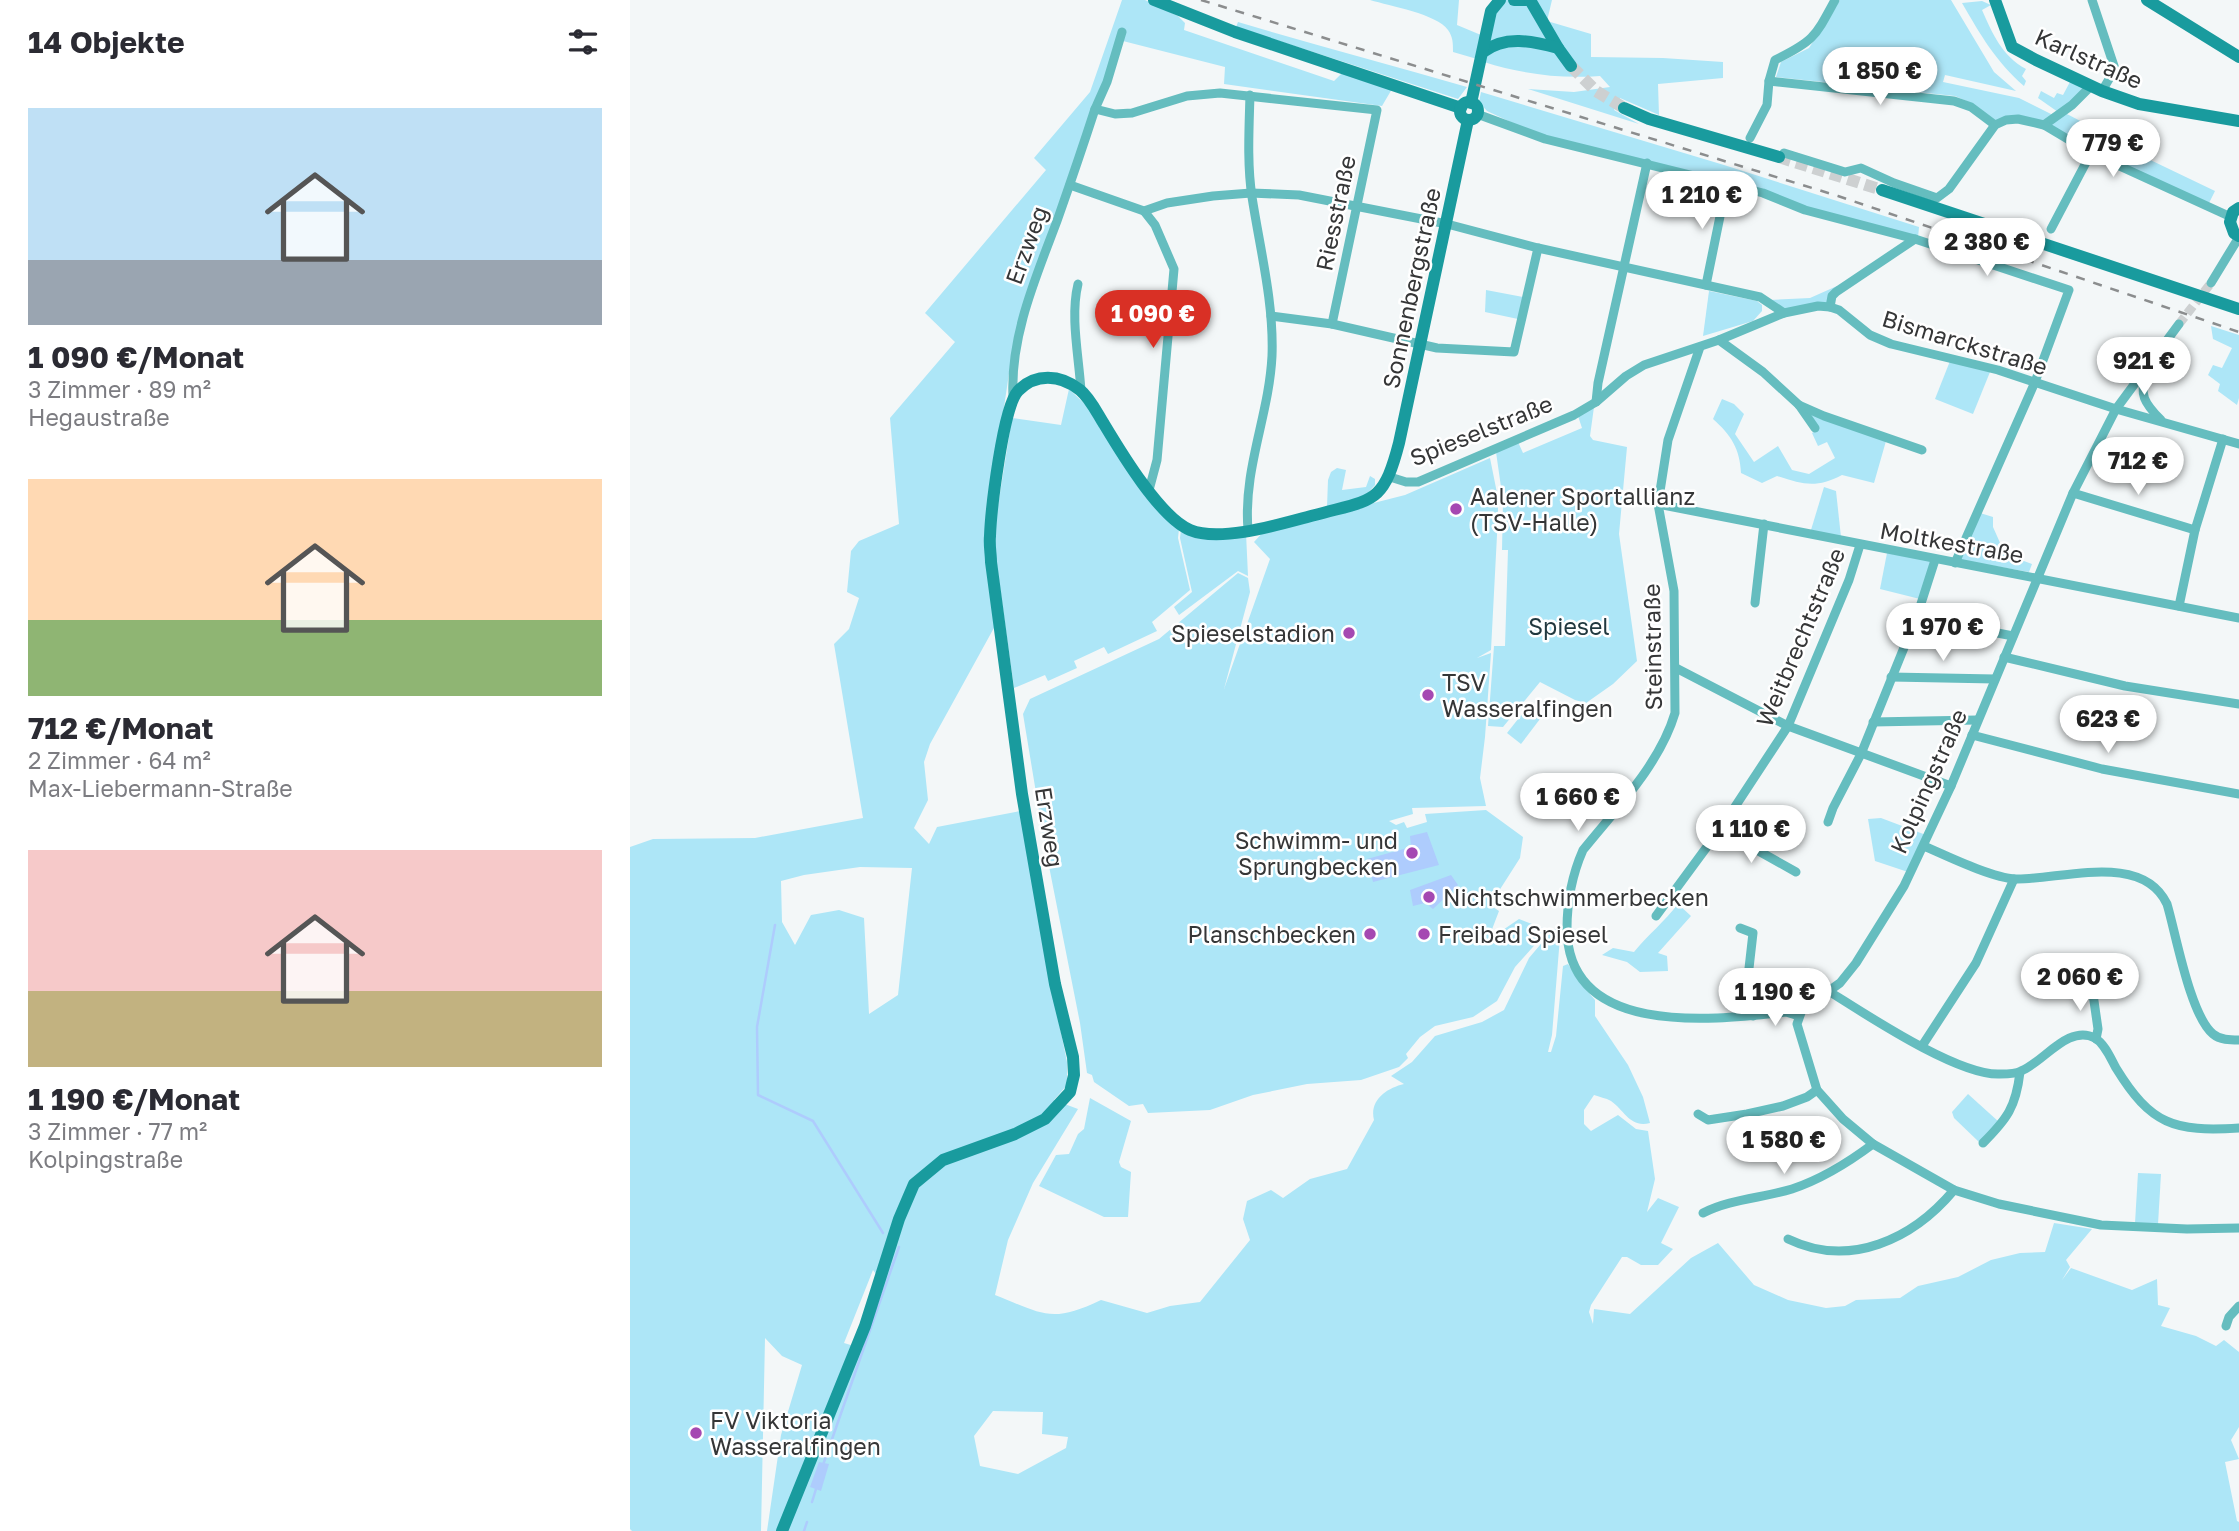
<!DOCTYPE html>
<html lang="de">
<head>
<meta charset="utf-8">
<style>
	body { margin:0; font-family:"Golos Text",sans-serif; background:#f2f2f3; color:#2b2b33; height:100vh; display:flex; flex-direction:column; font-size:26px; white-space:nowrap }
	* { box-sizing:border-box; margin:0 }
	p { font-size:23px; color:#7c7c81 }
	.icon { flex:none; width:38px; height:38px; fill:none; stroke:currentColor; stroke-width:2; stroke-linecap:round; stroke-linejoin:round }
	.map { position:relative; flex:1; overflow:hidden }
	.panel { display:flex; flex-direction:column; background:#fff; width:630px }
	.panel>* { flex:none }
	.price { position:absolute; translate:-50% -60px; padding:0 16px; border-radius:24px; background:#fff; color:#222; font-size:23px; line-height:46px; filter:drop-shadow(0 2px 4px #0008) }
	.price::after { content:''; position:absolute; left:50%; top:42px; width:21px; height:16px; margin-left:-10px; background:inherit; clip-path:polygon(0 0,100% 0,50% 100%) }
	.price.active { background:#d93025; color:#fff }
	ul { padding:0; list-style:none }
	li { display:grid; align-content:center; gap:14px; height:371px; padding:0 28px }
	li span { display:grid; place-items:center; height:217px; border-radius:0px; color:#555 }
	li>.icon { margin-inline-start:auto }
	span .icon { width:126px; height:126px; fill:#fffc; stroke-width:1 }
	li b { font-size:30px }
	h2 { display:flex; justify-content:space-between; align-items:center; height:84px; padding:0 28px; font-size:30px }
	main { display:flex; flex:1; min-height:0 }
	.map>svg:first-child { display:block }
	.green { fill:#ade6f7; fill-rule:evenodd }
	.water { fill:#aeccfd }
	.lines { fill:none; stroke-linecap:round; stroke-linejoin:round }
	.stream { stroke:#aeccfd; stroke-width:2.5 }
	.street-tunnel { stroke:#cdd0d1; stroke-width:9; stroke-dasharray:9 4.5; stroke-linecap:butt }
	.secondary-tunnel { stroke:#cdd0d1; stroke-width:12; stroke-dasharray:12 6; stroke-linecap:butt }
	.street { stroke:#65bdbf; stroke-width:9 }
	.secondary { stroke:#199b9e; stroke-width:12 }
	.rail { stroke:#8b8d8e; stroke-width:2.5; stroke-dasharray:9 9; stroke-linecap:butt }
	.poi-dot { fill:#a548b2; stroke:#fff; stroke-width:2.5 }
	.labels { text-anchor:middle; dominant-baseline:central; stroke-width:5; stroke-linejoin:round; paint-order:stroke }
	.street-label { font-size:23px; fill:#353637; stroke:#fff }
	.poi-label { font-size:23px; fill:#353637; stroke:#fff; text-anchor:start }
	.park-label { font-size:23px; fill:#21383f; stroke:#fff }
</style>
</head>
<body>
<main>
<section class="panel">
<h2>14 Objekte<svg class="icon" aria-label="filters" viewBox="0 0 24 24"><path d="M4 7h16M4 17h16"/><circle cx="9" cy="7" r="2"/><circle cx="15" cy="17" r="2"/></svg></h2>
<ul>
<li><span style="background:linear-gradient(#bfe0f5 70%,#9aa5b1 0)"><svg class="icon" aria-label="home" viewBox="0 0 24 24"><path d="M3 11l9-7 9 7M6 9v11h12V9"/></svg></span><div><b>1 090 €/Monat</b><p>3 Zimmer · 89 m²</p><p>Hegaustraße</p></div></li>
<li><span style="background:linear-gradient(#ffd9b3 65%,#8fb573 0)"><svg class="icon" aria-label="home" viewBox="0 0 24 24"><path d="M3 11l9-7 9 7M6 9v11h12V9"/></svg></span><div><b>712 €/Monat</b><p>2 Zimmer · 64 m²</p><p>Max-Liebermann-Straße</p></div></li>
<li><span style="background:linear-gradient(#f6c9c9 65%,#c2b280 0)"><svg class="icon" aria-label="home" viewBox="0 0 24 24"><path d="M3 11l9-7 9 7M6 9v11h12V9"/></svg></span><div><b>1 190 €/Monat</b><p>3 Zimmer · 77 m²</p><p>Kolpingstraße</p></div></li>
</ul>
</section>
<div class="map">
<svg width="1609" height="1531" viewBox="0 0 1609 1531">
	<rect width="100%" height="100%" fill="#f3f7f8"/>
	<!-- green -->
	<g class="green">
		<path d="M 492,0 L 515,0 L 548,16 L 555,23 L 554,30 L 704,81 L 714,71 L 762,89 L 752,106 L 594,84 L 595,67 L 489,40 L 469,103 L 463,103 L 382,353 L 359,509 L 365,626 L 300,744 L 294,762 L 298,800 L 284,828 L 299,844 L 307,827 L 390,811 L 413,944 L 437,1062 L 437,1085 L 424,1100 L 448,1109 L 403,1183 L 378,1240 L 365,1295 C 413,1314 421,1324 471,1300 L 517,1313 L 540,1306 L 570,1302 L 620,1240 L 613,1219 L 617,1201 L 641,1190 L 653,1198 L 680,1179 L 717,1169 L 744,1120 C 739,1100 757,1088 774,1084 L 761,1076 L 782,1062 L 805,1036 L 852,1022 L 874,1010 L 899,958 L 921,932 L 931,925 L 922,1035 L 918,1052 L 921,1052 L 926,1036 L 933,966 L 938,964 L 948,980 L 965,1000 L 965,1016 L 998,1065 L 1013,1097 L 1020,1123 C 1000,1128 995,1111 981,1101 C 976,1098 969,1097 964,1095 L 954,1110 L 954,1124 L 961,1131 L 988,1115 L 1006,1129 L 1018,1131 L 1025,1179 L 1017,1212 L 1028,1198 L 1049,1207 L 1031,1243 L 1043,1249 L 1028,1265 L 1011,1265 L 997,1257 L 992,1257 L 961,1305 L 959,1312 L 963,1324 L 964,1309 L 1000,1314 L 1061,1258 L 1088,1243 L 1124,1285 L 1158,1300 L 1196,1308 L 1215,1306 L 1226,1300 L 1270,1298 L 1288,1286 L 1328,1277 L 1361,1260 L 1390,1253 L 1415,1252 L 1424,1223 L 1462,1229 L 1436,1260 L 1440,1267 L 1432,1280 L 1441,1268 L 1502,1290 L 1527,1279 L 1528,1305 L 1540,1308 L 1531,1326 L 1566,1336 L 1586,1346 L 1594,1340 L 1609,1352 L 1609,1427 L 1601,1440 L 1609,1459 L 1595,1462 L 1607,1521 L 1609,1522 L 1609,1531 L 137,1531 L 151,1435 L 172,1365 L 152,1356 L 135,1338 L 131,1531 L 2,1531 L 0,1529 L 0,847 L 23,839 L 125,838 L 233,818 L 204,644 L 219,629 L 229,598 L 217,592 L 221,551 L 229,541 L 269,524 L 260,418 L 325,342 L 295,313 L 416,170 L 404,158 L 460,92 ZM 230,867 L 282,868 L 268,995 L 239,1014 L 234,918 L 209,910 L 181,915 L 165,945 L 152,922 L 151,881 L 174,875 ZM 243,1270 L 254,1285 L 234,1349 L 214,1343 ZM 363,1411 L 413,1412 L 412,1434 L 438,1437 L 436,1448 L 388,1474 L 350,1466 L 344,1436 Z"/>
		<path d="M 740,0 L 829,0 L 827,25 L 851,35 L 847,59 L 823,52 C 823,43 823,37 818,30 C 807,14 760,6 740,0 Z"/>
		<path d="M 873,0 L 922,0 L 917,21 L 961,34 L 961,57 L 1033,58 L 1093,62 L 1093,78 L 1028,84 L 1029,115 L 990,98 L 984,110 L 1009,124 L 898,89 L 944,92 L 980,87 L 970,76 C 930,79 892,74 854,62 L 863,12 Z"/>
		<path d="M 1210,0 L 1321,0 L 1364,72 L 1386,91 L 1315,75 L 1313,82 L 1389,98 L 1423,115 L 1413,123 L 1365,121 L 1343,104 L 1325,96 L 1146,77 L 1151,62 L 1179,48 Z"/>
		<path d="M 1352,1 L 1361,5 L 1352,10 C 1362,33 1372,56 1396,69 L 1392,76 L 1396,81 L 1394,86 C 1366,62 1350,34 1332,3 Z"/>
		<path d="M 608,22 C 684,45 761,65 837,87 L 828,99 L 606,27 Z"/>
		<path d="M 1441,80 L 1457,87 L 1428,112 L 1408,98 L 1411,91 L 1424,98 L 1427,93 L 1433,95 Z"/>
		<path d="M 851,92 L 1094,165 L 1289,227 L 1288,238 L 915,138 L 857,111 L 849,102 Z"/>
		<path d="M 1435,113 L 1483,138 L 1504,123 L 1514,147 L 1512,156 L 1585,191 L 1579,203 L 1461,151 L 1417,125 Z"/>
		<path d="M 1207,286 L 1211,286 L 1199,305 L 1155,309 L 1139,300 L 1180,298 Z"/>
		<path d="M 856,290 L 893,297 L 888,319 L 855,312 Z"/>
		<path d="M 1079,291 L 1127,301 L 1132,305 L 1132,311 L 1123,321 L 1073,336 Z"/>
		<path d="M 1581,326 L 1609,335 L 1609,398 L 1607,405 L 1588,391 L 1590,384 L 1578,375 L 1583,365 L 1592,368 L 1602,348 L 1583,339 Z"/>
		<path d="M 1320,361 L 1360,372 L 1343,414 L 1305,399 Z"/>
		<path d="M 439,389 L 462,411 L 549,529 L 548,538 L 560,590 L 522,622 L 527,631 L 478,654 L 474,647 L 444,661 L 447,668 L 418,681 L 415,675 L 384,688 L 363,537 L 382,418 L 431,425 Z"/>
		<path d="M 1092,399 L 1104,404 L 1114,414 L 1105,434 L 1124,462 L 1148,446 L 1162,470 L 1179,474 L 1205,458 L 1197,442 L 1188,446 L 1182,433 L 1189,428 L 1177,411 L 1256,441 L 1244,483 L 1212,475 C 1187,488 1174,485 1147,476 L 1132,483 L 1111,473 C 1110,449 1101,435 1083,419 Z"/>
		<path d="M 964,407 L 960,436 L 963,440 L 997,447 L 989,534 L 1007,661 L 983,684 L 956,703 L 945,700 L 910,682 L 873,727 L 858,726 L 864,646 L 875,646 L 878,550 L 872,550 L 873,501 L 866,452 L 888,442 L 893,453 L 952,428 L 948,416 Z"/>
		<path d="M 860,458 L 868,498 L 868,516 L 861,650 L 847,658 L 861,653 L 855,737 L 850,778 L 856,806 L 782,808 L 783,814 L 759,821 L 766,825 L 774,822 L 777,828 L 797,822 L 795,814 L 856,810 L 893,837 L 890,858 L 860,905 L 869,911 L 861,932 L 864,936 L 889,919 L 918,930 L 885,967 L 867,1001 L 843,1017 L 805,1026 L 790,1037 L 776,1054 L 778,1058 L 769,1067 L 731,1080 L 677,1084 L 623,1095 L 580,1110 L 518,1113 L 513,1104 L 499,1106 L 464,1082 L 462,1075 L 457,1073 L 450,1023 L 414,841 L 393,714 L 400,699 L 529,639 L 608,573 L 618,578 L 620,592 L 594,689 L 640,559 L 624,542 L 634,531 L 775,495 Z"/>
		<path d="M 707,468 L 716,470 L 712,490 L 736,487 L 740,476 L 745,479 L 745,485 L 735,496 L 697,507 L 698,480 L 701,472 Z"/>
		<path d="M 1194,487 L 1206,491 L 1211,537 L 1181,530 Z"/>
		<path d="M 1350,513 L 1363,517 L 1363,527 L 1375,554 L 1402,564 L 1399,572 L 1330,560 Z"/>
		<path d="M 551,530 L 616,533 L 618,576 L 608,571 L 549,615 L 544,607 L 562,592 L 550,538 Z"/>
		<path d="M 1257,553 L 1302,561 L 1290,599 L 1250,589 Z"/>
		<path d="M 896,709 L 910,719 L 891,744 L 877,733 Z"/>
		<path d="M 1251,818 L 1296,835 L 1278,872 L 1245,861 L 1238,819 Z"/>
		<path d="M 1048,904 L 1061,916 L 1028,953 L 1037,956 L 1038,971 L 1010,972 L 997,962 L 972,955 L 983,948 L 1004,952 C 1018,935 1034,922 1048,904 Z"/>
		<path d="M 1338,1094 L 1369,1122 L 1349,1142 L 1324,1118 L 1322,1112 Z"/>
		<path d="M 460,1098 L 501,1121 L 489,1162 L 491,1167 L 501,1172 L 498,1217 L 474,1217 L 409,1186 L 426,1155 L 439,1154 L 448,1134 L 454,1129 Z"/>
		<path d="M 1508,1173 L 1531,1174 L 1528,1224 L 1505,1223 Z"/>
	</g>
	<!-- water -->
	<g class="water">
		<path d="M 797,832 L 809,865 L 743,882 L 737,859 L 781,847 L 780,836 Z"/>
		<path d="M 821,875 L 828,885 L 803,909 L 795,903 L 783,906 L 780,890 Z"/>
		<path d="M 189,1462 L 199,1464 L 191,1491 L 180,1487 Z"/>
	</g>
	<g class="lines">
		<!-- stream -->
		<g class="stream">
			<path d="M 145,925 L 127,1027 L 128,1095 L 183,1121 L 253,1233"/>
			<path d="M 193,1465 L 269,1247"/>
			<path d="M 182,1502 L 186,1489"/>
			<path d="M 174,1531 L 177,1522"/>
		</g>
		<!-- street-tunnel -->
		<path class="street-tunnel" d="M 1549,324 L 1581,283"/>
		<!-- secondary-tunnel -->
		<g class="secondary-tunnel">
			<path d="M 941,66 L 966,91 L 994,108"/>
			<path d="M 1149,157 L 1252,190"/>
		</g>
		<!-- street -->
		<g class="street">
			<path d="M 1462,0 L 1485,69 L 1472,91"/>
			<path d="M 1139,81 L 1324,101 L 1341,107 L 1365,125"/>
			<path d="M 465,109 L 485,114 L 502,113 L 557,96 L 590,93 L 747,110 L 702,324"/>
			<path d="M 847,114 L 915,139 L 1133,193 L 1175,210 L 1285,239 L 1439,290 L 1405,382 L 1325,563"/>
			<path d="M 1414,125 L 1442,105 L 1461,86"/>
			<path d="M 1120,138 L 1137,105 L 1139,81 L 1145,60 C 1184,41 1185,37 1205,0"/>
			<path d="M 1154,153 L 1215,172 L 1231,168 L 1264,183 L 1307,198 L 1319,189 L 1365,125 L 1376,120 L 1388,119 L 1414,125 L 1461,153 L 1601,217"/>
			<path d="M 440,185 L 514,211 L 537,203 L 583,196 L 621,193 L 669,195 L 817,224 L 908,248 L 1130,297 L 1154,313"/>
			<path d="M 514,211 L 525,225 L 544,269 L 527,460 L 519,490"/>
			<path d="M 1421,229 L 1461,153"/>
			<path d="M 1581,283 L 1609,237"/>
			<path d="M 448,284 C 440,317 449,357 451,391"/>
			<path d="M 1076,285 L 1097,182"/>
			<path d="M 1200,307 L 1202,296 L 1206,292 L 1285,239"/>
			<path d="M 641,316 L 702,324 L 807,348 L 884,352 L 908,248"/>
			<path d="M 1549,324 L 1486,409 L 1443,493 L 1321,786 L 1274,886 L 1226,963 L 1210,983 L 1172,1010 L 1167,1024 L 1187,1090 L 1213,1119 L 1243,1144 L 1324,1190 L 1369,1204 L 1471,1225 L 1557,1229 L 1609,1228"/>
			<path d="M 1089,340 L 1133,372 L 1169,405 L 1185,428"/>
			<path d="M 1070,347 L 1038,440 L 1028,504 L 1044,591 L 1045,713 C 1030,764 986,809 953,850 C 942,875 937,902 937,929 C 938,1038 1083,1020 1156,1012 L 1169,1016"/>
			<path d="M 1516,371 C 1509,395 1514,403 1531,420"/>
			<path d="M 383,397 C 380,336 406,277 427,221 C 440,184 453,146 465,109 L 477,82 L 492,32"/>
			<path d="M 966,402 L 968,383 L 1017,163"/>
			<path d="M 1169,405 L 1194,416 L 1292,450"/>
			<path d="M 760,477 L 776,482 L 788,482 L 944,415 L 966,402 L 996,376 L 1014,365 L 1089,340 L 1154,313 L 1188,306 L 1200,307 L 1209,310 L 1240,335 L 1261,344 L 1368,370 L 1486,409 L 1609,444"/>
			<path d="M 1443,493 L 1565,530"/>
			<path d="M 1028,504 L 1609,618"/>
			<path d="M 618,530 C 613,468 639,416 642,356 C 644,303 630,249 622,197 C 617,164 619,129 620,95"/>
			<path d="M 1125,603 L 1134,524"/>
			<path d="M 1549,606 L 1565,530 L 1593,439"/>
			<path d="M 1352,630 L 1383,636"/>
			<path d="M 1374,657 L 1495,686 L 1609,704"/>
			<path d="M 1046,668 L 1158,726 L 1321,786"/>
			<path d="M 1261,677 L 1365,679"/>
			<path d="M 1243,722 L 1347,720"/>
			<path d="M 1342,735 L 1472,769 L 1609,794"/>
			<path d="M 1198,822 L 1203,808 L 1231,754 L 1288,613 L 1305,560"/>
			<path d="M 1093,825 L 1125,849 L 1166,872"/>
			<path d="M 1294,846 C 1317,856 1362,878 1386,879 C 1430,880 1512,851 1537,904 C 1546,934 1560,1015 1583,1034 C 1590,1040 1600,1040 1609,1040"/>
			<path d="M 1026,916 L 1093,825 L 1158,726 L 1219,580 L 1230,545"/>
			<path d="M 1110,928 L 1123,933 L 1118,977 L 1123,1016"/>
			<path d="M 1448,978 L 1461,980 L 1468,1029 L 1466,1039"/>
			<path d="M 1200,992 C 1237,1015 1328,1076 1370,1074 C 1377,1074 1386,1074 1391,1071 C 1414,1062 1438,1024 1465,1038 C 1475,1044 1481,1059 1486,1068 C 1521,1125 1544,1132 1609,1128"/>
			<path d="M 1292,1046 L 1346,963 L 1384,879"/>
			<path d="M 1068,1114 L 1078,1120 L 1117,1114 L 1153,1106 L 1177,1097 L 1187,1090"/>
			<path d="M 1353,1143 C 1377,1119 1386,1107 1390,1072"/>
			<path d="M 1073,1213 C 1100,1199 1133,1198 1162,1189 C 1192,1179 1219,1162 1243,1144"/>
			<path d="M 1158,1239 C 1220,1269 1283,1239 1324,1190"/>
			<path d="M 1596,1326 L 1599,1317 L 1609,1306"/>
		</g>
		<!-- secondary -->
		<g class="secondary">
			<path d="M 524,0 L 605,32 L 831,108"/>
			<path d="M 884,0 L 896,0"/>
			<path d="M 900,0 L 928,48 L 941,66"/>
			<path d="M 1365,0 L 1382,47 L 1406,60 L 1472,91 L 1509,104 L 1609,121"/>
			<path d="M 1517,0 L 1609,57"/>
			<path d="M 853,52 C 875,35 902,41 928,48"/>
			<circle cx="839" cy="111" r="9"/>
			<path d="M 841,103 L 861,11 L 870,0"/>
			<path d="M 994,108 L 1019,119 L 1149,157"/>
			<path d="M 1252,190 L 1609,309"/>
			<path d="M 1609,208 L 1603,212 L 1600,222 L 1604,233 L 1609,236"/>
			<path d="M 152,1531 L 235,1326 L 269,1219 L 284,1184 L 313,1160 L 385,1134 L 415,1119 L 440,1092 L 444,1075 L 443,1057 L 425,984 L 392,794 L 361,562 C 361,554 359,545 360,536 C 361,510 373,407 388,391 C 405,373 430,374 450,390 C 460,398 467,413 474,424 C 492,454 530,517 560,530 C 591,543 654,523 685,515 C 743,499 753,505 769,443 L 838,120"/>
		</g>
		<!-- rail -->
		<path class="rail" d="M 571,0 L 1208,196 L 1609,332"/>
	</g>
	<!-- markers -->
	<g class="poi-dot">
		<circle cx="826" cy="509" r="7"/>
		<circle cx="719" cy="633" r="7"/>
		<circle cx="798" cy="695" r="7"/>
		<circle cx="782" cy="853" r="7"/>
		<circle cx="799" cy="897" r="7"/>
		<circle cx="740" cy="934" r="7"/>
		<circle cx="794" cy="934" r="7"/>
		<circle cx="66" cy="1433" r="7"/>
	</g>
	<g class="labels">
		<!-- street labels -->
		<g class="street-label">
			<text transform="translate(1459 58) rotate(24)">Karlstraße</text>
			<text transform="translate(705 213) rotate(-78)">Riesstraße</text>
			<text transform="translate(396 245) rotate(-70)">Erzweg</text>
			<text transform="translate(781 288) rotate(-78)">Sonnenbergstraße</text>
			<text transform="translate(1335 342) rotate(17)">Bismarckstraße</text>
			<text transform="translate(851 430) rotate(-22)">Spieselstraße</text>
			<text transform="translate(1322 542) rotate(10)">Moltkestraße</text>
			<text transform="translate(1170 637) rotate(-67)">Weitbrechtstraße</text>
			<text transform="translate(1022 647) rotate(-91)">Steinstraße</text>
			<text transform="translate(1298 781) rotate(-66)">Kolpingstraße</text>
			<text transform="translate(420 827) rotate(81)">Erzweg</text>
		</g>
		<!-- poi labels -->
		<g class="poi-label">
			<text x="840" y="496">Aalener Sportallianz<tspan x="840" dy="26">(TSV-Halle)</tspan></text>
			<text x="705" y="633" text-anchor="end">Spieselstadion</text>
			<text x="812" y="682">TSV<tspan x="812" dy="26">Wasseralfingen</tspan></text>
			<text x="768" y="840" text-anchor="end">Schwimm- und<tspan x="768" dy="26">Sprungbecken</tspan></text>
			<text x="813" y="897">Nichtschwimmerbecken</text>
			<text x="726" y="934" text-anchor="end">Planschbecken</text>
			<text x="808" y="934">Freibad Spiesel</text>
			<text x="80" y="1420">FV Viktoria<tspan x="80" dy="26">Wasseralfingen</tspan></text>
		</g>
		<!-- park labels -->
		<g class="park-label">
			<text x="939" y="626">Spiesel</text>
		</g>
	</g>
</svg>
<b class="price" style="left:1250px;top:107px">1 850 €</b>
<b class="price" style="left:1483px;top:179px">779 €</b>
<b class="price" style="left:1072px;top:231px">1 210 €</b>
<b class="price" style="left:1357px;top:278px">2 380 €</b>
<b class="price active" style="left:523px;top:350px">1 090 €</b>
<b class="price" style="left:1514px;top:397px">921 €</b>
<b class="price" style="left:1508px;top:497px">712 €</b>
<b class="price" style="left:1313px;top:663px">1 970 €</b>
<b class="price" style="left:1478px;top:755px">623 €</b>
<b class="price" style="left:948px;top:833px">1 660 €</b>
<b class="price" style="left:1121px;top:865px">1 110 €</b>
<b class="price" style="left:1450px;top:1013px">2 060 €</b>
<b class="price" style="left:1145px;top:1028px">1 190 €</b>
<b class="price" style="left:1154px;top:1176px">1 580 €</b>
</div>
</main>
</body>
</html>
